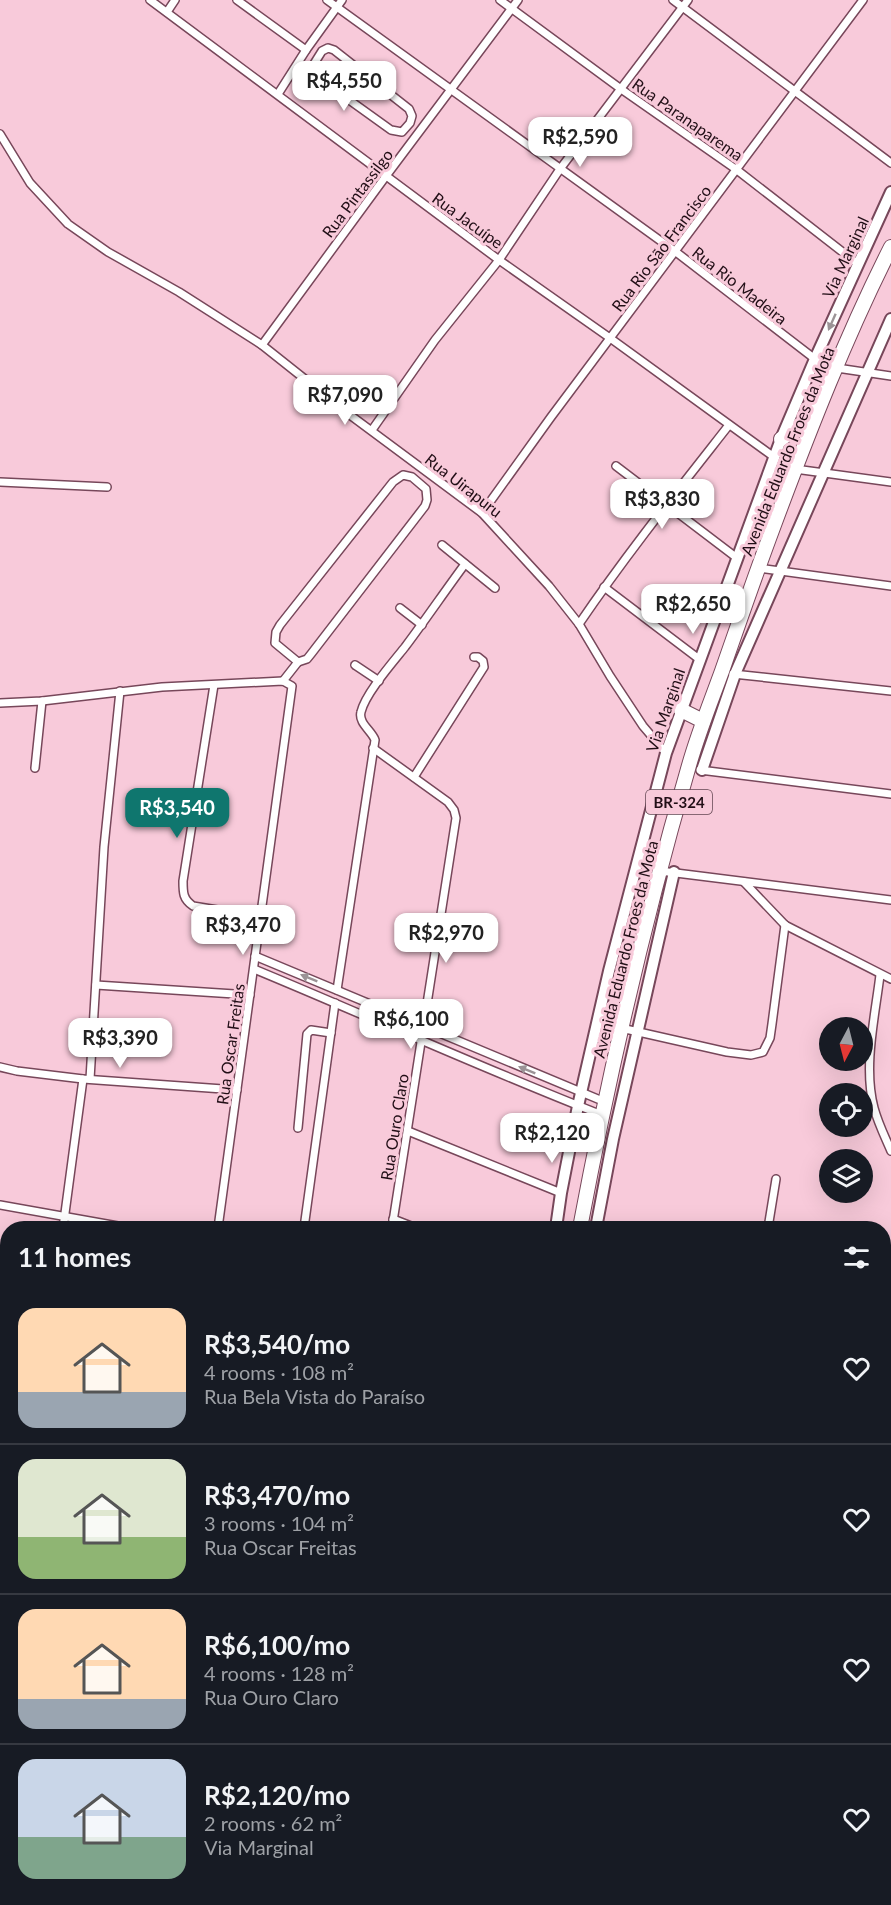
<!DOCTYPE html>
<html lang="en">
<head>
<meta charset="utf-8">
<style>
	body { margin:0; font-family:Lato,sans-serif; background:#242831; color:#f1f3f6; height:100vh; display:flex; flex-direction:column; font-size:22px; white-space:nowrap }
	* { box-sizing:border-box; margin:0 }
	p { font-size:20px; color:#9ea1a6 }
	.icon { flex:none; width:33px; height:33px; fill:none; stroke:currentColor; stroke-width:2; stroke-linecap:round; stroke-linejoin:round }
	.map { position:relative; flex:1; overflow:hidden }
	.sheet { position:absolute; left:0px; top:1221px; width:891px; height:684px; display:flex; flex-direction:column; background:#171b24; border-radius:24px 24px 0 0; box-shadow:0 6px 24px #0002 }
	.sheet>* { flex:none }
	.needle { width:39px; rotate:187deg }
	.buttons { position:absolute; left:819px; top:1017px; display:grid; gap:12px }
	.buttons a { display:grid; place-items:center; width:54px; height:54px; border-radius:50%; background:#171b24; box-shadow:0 6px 24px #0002; font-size:30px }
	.price { position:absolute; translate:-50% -51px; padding:0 14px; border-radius:12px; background:#fff; color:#222; font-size:20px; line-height:39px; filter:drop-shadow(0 2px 3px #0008) }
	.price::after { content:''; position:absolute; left:50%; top:36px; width:18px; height:14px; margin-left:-9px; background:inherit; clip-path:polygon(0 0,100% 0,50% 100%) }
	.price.selected { background:#0f766e; color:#fff }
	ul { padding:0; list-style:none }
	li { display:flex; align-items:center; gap:18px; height:150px; padding:0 18px }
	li+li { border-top:2px solid #363941 }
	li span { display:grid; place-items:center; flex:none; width:168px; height:120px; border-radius:18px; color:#555 }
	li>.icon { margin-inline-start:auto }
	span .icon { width:72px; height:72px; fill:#fffc; stroke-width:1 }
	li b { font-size:26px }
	h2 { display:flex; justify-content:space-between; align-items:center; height:72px; padding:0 18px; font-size:26px }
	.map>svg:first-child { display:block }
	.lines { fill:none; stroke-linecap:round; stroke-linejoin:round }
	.street-casing { stroke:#77475a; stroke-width:10 }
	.secondary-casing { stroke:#77475a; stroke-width:14 }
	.primary-casing { stroke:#77475a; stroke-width:14 }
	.highway-casing { stroke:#77475a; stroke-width:16 }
	.street { stroke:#fff; stroke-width:7 }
	.secondary { stroke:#fff; stroke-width:10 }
	.primary { stroke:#fff; stroke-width:10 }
	.highway { stroke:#fff; stroke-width:14 }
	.oneway { fill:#9b9396 }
	.labels { text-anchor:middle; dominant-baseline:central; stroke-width:6; stroke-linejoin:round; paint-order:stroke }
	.shield { fill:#f8cada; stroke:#624651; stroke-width:1.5 }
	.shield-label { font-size:15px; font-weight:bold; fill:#210e16 }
	.street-label { font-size:16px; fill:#210e16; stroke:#f8cada }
</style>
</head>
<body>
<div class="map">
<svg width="891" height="1905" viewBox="0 0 891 1905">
	<rect width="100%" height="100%" fill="#f8cada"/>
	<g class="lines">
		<!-- street casing -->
		<g class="street-casing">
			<g id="street">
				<path d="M 150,0 L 499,260 L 610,338 L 774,457"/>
				<path d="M 237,0 L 306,50"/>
				<path d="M 327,0 L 676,252 L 815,359"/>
				<path d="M 500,0 L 621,89 L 737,170 L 858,264"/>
				<path d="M 673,0 L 891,163"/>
				<path d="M 167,12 L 175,0"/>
				<path d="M 328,48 L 334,50 L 409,109 L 412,116 L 410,123 L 402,132 L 391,130 L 313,74 L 312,67 L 322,51 Z"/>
				<path d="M 278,94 L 306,50 L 342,0"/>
				<path d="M 0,134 L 30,183 L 68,224 L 108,252 L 179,292 L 262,345 L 350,415 L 482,513 L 549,586 L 579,624 L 610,676 L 643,726 L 666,753"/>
				<path d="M 262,345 L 386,176 L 518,0"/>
				<path d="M 837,368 L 891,376"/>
				<path d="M 372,430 L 435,340 L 499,260 L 560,169 L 688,0"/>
				<path d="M 616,466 L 737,558"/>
				<path d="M 795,469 L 891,482"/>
				<path d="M 403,475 L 412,477 L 426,489 L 427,500 L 425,506 L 311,654 L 307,659 L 298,662 L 275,643 L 276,632 L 280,625 L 393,482 Z"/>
				<path d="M 0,482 L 107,487"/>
				<path d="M 482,513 L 551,417 L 863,0"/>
				<path d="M 442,545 L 495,588"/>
				<path d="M 758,568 L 891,586"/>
				<path d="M 604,587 L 699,659"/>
				<path d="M 400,608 L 422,625"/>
				<path d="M 579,624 C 626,555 678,490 729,425"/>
				<path d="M 355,665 L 379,681"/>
				<path d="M 733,674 L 891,691"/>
				<path d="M 283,681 L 298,662"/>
				<path d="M 214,685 L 183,881 C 183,893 183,899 193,906 L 261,917"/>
				<path d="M 0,703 L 42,701 L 162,687 L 283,681 L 292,686 L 218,1228"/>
				<path d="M 373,748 L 448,802 L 454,810 L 456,818 L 392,1228"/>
				<path d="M 35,768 L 42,701"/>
				<path d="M 700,770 L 891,794"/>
				<path d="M 414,777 L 482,670 L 484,667 L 483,661 L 478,657 L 474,657"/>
				<path d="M 660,871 L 891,900"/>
				<path d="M 744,882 L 785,925 L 891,979"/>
				<path d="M 255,956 L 605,1102"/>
				<path d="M 254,969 C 370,1017 484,1069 602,1115"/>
				<path d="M 880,975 C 875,1017 863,1067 874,1108 C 878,1123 885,1137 891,1151"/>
				<path d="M 96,985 L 250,995"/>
				<path d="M 337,990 L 375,740 C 372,731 358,723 361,712 C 365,694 393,662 405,647 C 426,619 445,591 465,564"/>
				<path d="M 621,1028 L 727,1052 L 751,1055 L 763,1052 L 770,1038 L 772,1024 L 785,925"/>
				<path d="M 0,1067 L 17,1071 L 83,1079 L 237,1090"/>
				<path d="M 90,1079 L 104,847 L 120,691"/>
				<path d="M 298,1128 L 307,1034 L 311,1030 L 331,1033"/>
				<path d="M 408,1131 L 561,1193"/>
				<path d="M 0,1205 L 129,1228"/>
				<path d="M 393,1219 L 416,1228"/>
				<path d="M 63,1228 L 83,1079"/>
				<path d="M 304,1228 L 335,1003"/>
				<path d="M 768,1228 L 776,1179"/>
				<path d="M 884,1280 L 891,1281"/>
				<path d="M 0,1385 L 8,1387"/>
				<path d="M 884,1473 L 891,1474"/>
				<path d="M 884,1599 L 891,1546"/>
				<path d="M 884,1645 L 891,1646"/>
				<path d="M 0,1744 L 8,1745"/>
				<path d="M 2,1835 L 8,1805"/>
				<path d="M 659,1898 L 659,1905"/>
				<path d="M 865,1898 L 891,1902"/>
				<path d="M 543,1899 L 590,1905"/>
				<path d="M 73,1905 L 74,1898"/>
				<path d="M 185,1905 L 187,1898"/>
			</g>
		</g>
		<!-- secondary casing -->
		<g class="secondary-casing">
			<g id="secondary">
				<path d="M 702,770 L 735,674 L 891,319"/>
				<path d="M 556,1228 L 561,1193 L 578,1106 L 609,971 L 666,753 L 781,439 L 815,359 L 891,192"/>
				<path d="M 596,1228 L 613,1139 L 674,872"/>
				<path d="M 884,1561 L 891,1562"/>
				<path d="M 0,1835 L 8,1836"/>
				<path d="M 0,1849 L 8,1850"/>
				<path d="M 310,1898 L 357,1905"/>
				<path d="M 413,1898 L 477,1905"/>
				<path d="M 502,1898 L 503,1905"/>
				<path d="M 402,1905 L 403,1898"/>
			</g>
		</g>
		<!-- primary casing -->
		<g class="primary-casing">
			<g id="primary">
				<path d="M 0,1608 L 8,1609"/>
				<path d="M 0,1638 L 8,1639"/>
				<path d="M 884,1746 L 891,1748"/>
				<path d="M 884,1778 L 891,1780"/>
			</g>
		</g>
		<!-- highway casing -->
		<g class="highway-casing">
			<g id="highway">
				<path d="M 781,439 L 806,421 L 814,409"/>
				<path d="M 681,710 L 703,721"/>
				<path d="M 580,1228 C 609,1074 644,920 688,769 C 697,736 710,704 722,671 C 739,622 756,573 774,525 C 809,431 846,336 891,247"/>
				<path d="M 526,1898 L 543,1899"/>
			</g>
		</g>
		<!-- street -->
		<use href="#street" class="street"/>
		<!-- secondary -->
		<use href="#secondary" class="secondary"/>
		<!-- primary -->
		<use href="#primary" class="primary"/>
		<!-- highway -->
		<use href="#highway" class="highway"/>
	</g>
	<!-- one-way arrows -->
	<defs><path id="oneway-solid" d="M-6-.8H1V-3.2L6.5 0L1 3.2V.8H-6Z" transform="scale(1.5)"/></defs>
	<g class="oneway">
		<use href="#oneway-solid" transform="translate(832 322) rotate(114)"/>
		<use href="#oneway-solid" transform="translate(309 978) rotate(-158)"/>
		<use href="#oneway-solid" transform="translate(527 1070) rotate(-158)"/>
	</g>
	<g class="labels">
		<!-- shield labels -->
		<rect class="shield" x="646" y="790" width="66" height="24" rx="4.5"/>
		<g class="shield-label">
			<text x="679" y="802">BR-324</text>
		</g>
		<!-- street labels -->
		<g class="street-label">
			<text transform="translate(688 119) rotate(35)">Rua Paranaparema</text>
			<text transform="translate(357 193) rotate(-53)">Rua Pintassilgo</text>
			<text transform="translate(468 220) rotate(36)">Rua Jacuípe</text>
			<text transform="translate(661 248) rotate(-53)">Rua Rio São Francisco</text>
			<text transform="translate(845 257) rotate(-65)">Via Marginal</text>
			<text transform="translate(740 285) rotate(38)">Rua Rio Madeira</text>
			<text transform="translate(787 451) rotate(-68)">Avenida Eduardo Froes da Mota</text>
			<text transform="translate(464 485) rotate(38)">Rua Uirapuru</text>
			<text transform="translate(665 710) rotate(-71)">Via Marginal</text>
			<text transform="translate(625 949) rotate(-76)">Avenida Eduardo Froes da Mota</text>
			<text transform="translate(230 1044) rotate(-82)">Rua Oscar Freitas</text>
			<text transform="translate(394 1127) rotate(-81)">Rua Ouro Claro</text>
		</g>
	</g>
</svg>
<div class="buttons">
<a><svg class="needle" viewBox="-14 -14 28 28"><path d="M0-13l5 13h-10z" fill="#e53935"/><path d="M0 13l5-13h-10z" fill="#9ea1a6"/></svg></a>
<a><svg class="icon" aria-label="locate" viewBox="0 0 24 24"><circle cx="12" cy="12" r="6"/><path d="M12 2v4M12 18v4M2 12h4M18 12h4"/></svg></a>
<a><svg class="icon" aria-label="layers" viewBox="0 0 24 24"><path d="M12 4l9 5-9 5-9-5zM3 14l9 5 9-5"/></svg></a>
</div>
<b class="price" style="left:344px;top:112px">R$4,550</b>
<b class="price" style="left:580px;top:168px">R$2,590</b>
<b class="price" style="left:345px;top:426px">R$7,090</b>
<b class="price" style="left:662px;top:530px">R$3,830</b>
<b class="price" style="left:693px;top:635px">R$2,650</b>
<b class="price selected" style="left:177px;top:839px">R$3,540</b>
<b class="price" style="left:243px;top:956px">R$3,470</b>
<b class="price" style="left:446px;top:964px">R$2,970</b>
<b class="price" style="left:411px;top:1050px">R$6,100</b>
<b class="price" style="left:120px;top:1069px">R$3,390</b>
<b class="price" style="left:552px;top:1164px">R$2,120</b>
<section class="sheet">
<h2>11 homes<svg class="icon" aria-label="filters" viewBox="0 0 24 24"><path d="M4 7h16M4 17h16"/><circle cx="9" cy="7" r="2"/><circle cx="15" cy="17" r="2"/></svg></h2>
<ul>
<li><span style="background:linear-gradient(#ffd9b3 70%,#9aa5b1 0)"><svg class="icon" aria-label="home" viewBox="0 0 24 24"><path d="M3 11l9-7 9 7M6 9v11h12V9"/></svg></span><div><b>R$3,540/mo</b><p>4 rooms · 108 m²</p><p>Rua Bela Vista do Paraíso</p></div><svg class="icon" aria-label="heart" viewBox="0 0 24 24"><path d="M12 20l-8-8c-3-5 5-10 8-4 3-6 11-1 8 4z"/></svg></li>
<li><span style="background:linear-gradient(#dfe7d0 65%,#8fb573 0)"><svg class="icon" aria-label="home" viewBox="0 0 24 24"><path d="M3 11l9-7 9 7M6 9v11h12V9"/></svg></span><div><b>R$3,470/mo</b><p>3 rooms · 104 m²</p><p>Rua Oscar Freitas</p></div><svg class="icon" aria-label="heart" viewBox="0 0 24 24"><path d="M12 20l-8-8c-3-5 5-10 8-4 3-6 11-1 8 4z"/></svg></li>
<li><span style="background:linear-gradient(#ffd9b3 75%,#9aa5b1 0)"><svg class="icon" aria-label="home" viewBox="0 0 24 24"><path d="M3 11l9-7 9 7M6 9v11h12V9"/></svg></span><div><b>R$6,100/mo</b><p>4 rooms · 128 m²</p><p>Rua Ouro Claro</p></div><svg class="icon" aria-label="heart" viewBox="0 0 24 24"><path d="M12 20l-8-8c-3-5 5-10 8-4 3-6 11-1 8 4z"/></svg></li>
<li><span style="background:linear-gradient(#c9d6e8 65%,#7fa58c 0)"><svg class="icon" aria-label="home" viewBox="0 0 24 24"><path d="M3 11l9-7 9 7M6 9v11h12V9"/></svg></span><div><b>R$2,120/mo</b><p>2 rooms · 62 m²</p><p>Via Marginal</p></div><svg class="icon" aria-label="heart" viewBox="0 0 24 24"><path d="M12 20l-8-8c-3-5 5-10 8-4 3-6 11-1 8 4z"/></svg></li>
</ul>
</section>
</div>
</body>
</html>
